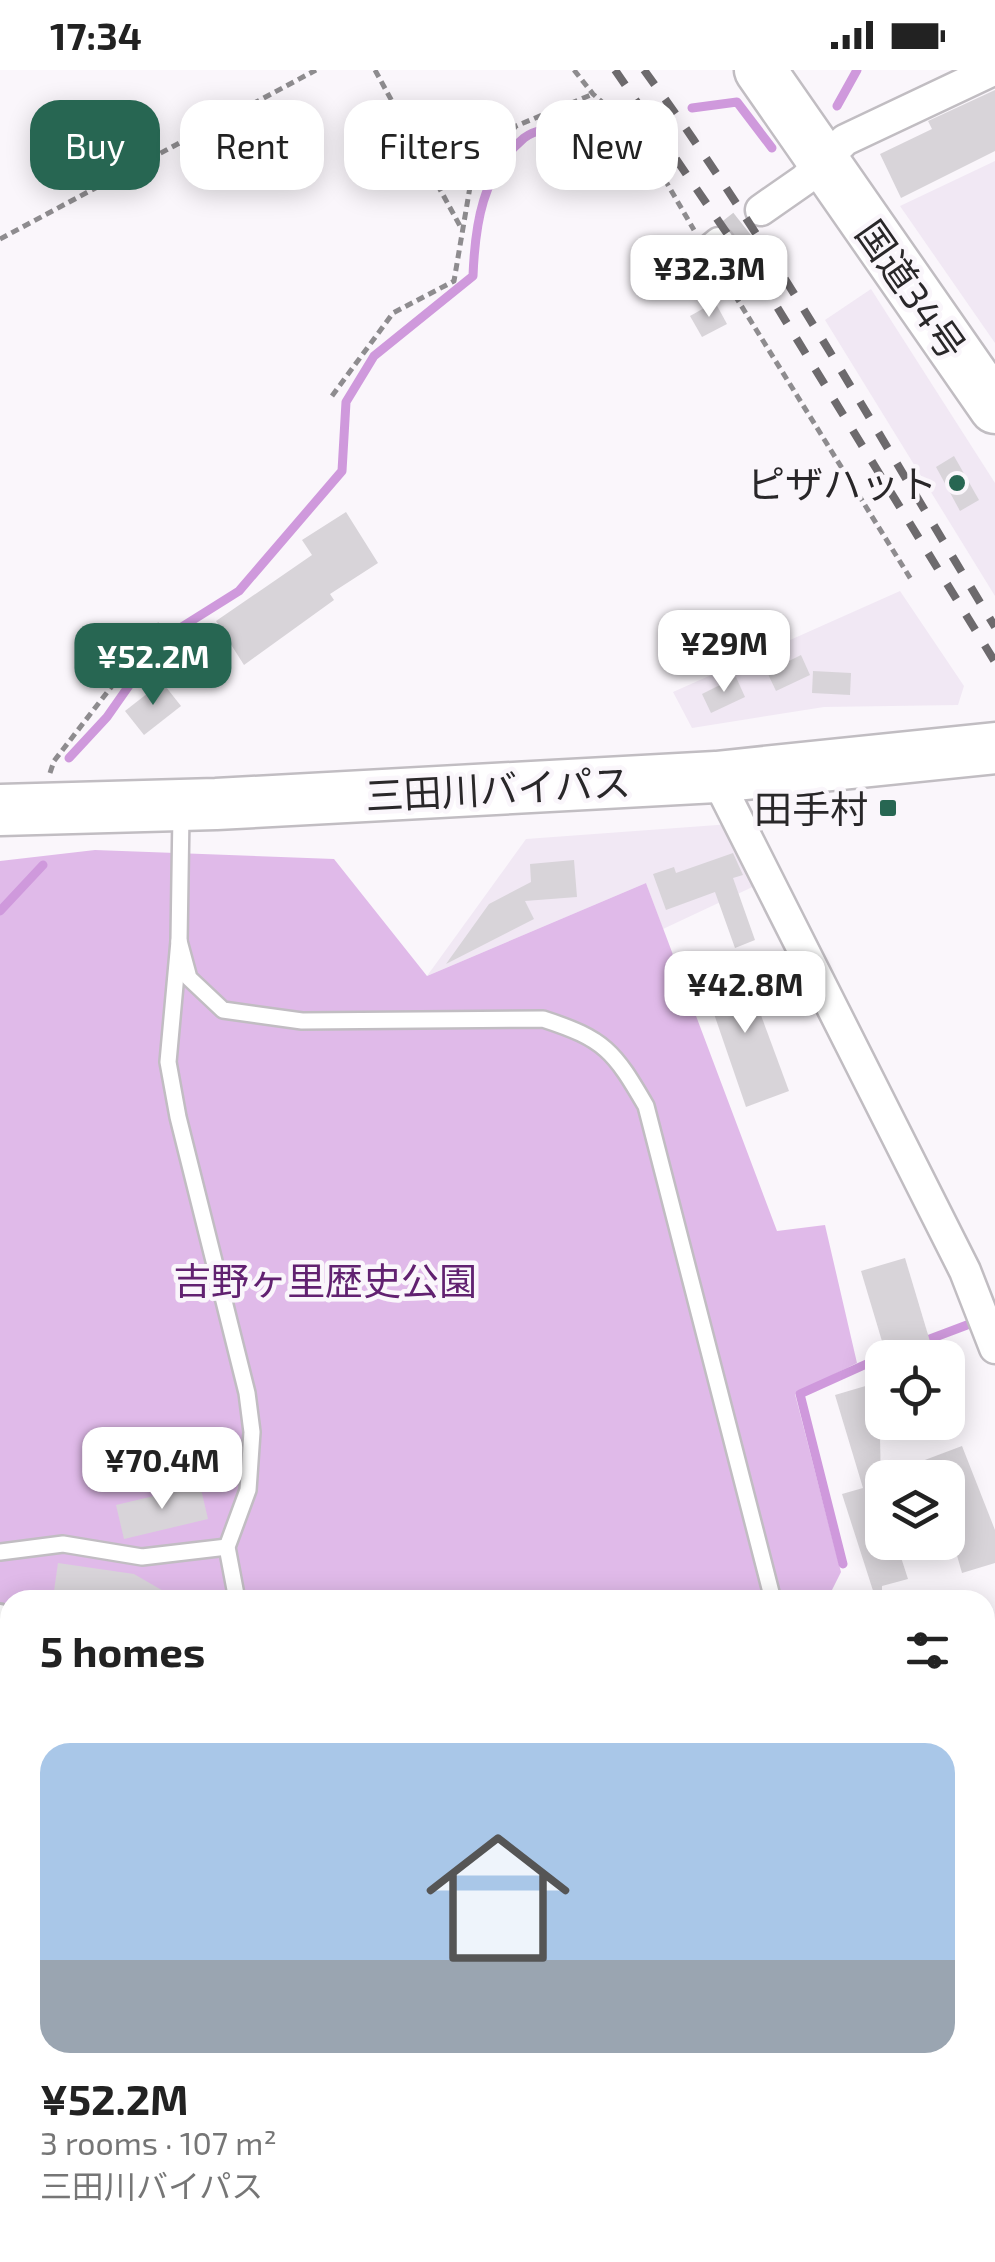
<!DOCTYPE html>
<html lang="en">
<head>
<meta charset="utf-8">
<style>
	body { margin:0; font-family:"Exo 2","Noto Sans JP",sans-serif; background:#f2f2f2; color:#222; height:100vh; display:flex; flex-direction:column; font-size:38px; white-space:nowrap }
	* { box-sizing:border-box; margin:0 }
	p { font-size:32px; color:#767676 }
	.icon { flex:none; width:55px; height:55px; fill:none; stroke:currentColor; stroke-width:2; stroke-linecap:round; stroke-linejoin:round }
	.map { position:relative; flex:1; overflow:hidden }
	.details { position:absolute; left:0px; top:1520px; width:995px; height:672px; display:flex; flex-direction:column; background:#fff; border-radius:30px 30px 0 0; box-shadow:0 5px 25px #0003 }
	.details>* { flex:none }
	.banner { position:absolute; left:30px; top:30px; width:935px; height:90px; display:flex; gap:20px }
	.tools { position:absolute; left:865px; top:1270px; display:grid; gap:20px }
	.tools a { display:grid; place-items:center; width:100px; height:100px; border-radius:20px; background:#fff; box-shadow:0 5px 25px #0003; font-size:50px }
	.price { position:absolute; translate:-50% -85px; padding:0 22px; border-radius:20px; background:#fff; color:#222; font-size:32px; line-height:65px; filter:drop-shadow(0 2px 5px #0008) }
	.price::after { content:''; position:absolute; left:50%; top:60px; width:30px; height:22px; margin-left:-15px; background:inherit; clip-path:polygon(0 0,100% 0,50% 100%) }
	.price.on { background:#276652; color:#fff }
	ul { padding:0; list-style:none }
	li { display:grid; align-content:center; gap:20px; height:530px; padding:0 40px }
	li span { display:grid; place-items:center; height:310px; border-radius:30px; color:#555 }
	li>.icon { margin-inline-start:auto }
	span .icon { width:180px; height:180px; fill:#fffc; stroke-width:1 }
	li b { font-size:42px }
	h2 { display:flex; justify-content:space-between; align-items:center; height:120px; padding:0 40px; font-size:42px }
	.pill { padding:0 35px; border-radius:30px; background:#fff; box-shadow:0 5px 25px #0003; font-size:35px; line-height:90px }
	.pill.on { background:#276652; color:#fff }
	.status { display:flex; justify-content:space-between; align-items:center; height:70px; padding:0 50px; background:#fff; direction:ltr }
	.status svg { height:28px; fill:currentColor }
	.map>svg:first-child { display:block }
	.built { fill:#f1e8f4 }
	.green { fill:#e0bae9 }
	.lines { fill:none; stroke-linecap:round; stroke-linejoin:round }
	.stream { stroke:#cf99dc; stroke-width:9 }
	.river { stroke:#cf99dc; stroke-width:50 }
	.building { fill:#d8d4d9 }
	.minor-tunnel { stroke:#d0cdd1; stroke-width:30; stroke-dasharray:30 15; stroke-linecap:butt }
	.service-casing { stroke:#c1bdc2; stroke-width:20 }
	.pedestrian-casing { stroke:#c1bdc2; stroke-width:28 }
	.minor-casing { stroke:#c1bdc2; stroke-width:35 }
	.trunk-casing { stroke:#c1bdc2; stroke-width:55 }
	.path { stroke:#8e8c8f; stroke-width:5; stroke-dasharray:8 5; stroke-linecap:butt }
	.service { stroke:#fff; stroke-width:15 }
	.pedestrian { stroke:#fff; stroke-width:22 }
	.minor { stroke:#fff; stroke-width:30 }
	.trunk { stroke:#fff; stroke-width:50 }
	.rail { stroke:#6d6a6d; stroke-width:8; stroke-dasharray:18 18; stroke-linecap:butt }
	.poi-dot { fill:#276652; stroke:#faf6fb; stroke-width:4 }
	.labels { text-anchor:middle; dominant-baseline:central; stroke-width:9; stroke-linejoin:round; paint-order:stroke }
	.street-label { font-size:38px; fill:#292729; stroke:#faf6fb }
	.poi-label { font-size:38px; fill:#292729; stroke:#faf6fb; text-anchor:end }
	.park-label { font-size:38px; fill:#612170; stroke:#faf6fb }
</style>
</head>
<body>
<div class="status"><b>17:34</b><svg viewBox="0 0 49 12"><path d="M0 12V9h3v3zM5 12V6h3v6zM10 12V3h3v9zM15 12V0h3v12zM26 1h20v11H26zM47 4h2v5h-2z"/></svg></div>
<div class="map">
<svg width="995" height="2192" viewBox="0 0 995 2192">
	<rect width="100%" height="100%" fill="#faf6fb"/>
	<!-- built -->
	<g class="built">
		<path d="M 995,91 L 995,273 L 900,136 Z"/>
		<path d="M 871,219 L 995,413 L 995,526 L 825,250 Z"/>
		<path d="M 900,521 L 964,616 L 958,635 L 824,637 L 692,658 L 673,622 Z"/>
		<path d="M 731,754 L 761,813 L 663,859 L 646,813 L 427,906 L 526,769 Z"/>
	</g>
	<!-- green -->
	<path class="green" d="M 95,780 L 334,789 L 427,906 L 646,813 L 777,1161 L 825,1155 L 857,1293 L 795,1324 L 841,1502 L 827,1530 L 10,1530 L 10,2041 L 0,2044 L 0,791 Z"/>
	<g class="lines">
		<!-- stream -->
		<g class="stream">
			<path d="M 837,36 L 857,0"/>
			<path d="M 692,38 L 737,32 L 772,78"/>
			<path d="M 69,688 L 107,647 L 161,570 L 239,521 L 342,401 L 346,332 L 374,286 L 473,206 C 475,155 482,103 524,68 C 539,56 575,55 594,51"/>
			<path d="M 0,841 L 43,795"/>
			<path d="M 922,1272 L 967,1255"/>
			<path d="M 843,1494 L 800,1324 L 893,1282"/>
		</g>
		<!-- river -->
		<g class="river">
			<path d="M 985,2063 L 995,2060"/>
			<path d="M 570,2192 L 601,2182"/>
		</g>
	</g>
	<!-- building -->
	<g class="building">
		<path d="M 995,20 L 995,81 L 901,128 L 880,84 L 932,59 L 928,51 Z"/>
		<path d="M 715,232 L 727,254 L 702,267 L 690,246 Z"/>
		<path d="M 954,386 L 979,430 L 960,441 L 936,397 Z"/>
		<path d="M 346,442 L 378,493 L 330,524 L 334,530 L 244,595 L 216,551 L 312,485 L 302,470 Z"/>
		<path d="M 801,585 L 810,605 L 776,621 L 767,602 Z"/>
		<path d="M 813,601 L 851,603 L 850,625 L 812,623 Z"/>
		<path d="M 736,607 L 745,627 L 711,643 L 702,624 Z"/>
		<path d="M 162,612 L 181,636 L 144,665 L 125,641 Z"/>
		<path d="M 733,783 L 743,805 L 733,808 L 755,870 L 735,878 L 715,822 L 666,840 L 653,804 L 674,797 L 676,803 Z"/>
		<path d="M 574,790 L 577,827 L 525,831 L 534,849 L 446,894 L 489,834 L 531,812 L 530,794 Z"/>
		<path d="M 742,894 L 789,1021 L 746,1037 L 702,909 Z"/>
		<path d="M 905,1188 L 935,1288 L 887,1288 L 861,1201 Z"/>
		<path d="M 879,1312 L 882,1472 L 896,1472 L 908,1509 L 882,1516 L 882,1530 L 876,1530 L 842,1424 L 863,1418 L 835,1325 Z"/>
		<path d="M 962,1376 L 995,1460 L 995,1493 L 962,1503 L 948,1454 L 948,1408 L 885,1405 Z"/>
		<path d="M 200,1415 L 208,1449 L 124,1469 L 116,1435 Z"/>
		<path d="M 58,1493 L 134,1504 L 179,1530 L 119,1530 L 54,1521 Z"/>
	</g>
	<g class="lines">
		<!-- minor-tunnel -->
		<path class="minor-tunnel" d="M 719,173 L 761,140"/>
		<!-- service casing -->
		<g class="service-casing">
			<g id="service">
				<path d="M 181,743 L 179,871 L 168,992 L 178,1047 L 247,1323 L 252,1362 L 248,1420 L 227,1477 L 237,1530"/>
				<path d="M 179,871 L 189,908 L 223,940 L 302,951 L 543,949 C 605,969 614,981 646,1036 L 773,1530"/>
				<path d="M 0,1482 L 63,1474 L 142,1487 L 227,1477"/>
			</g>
		</g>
		<!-- pedestrian casing -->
		<g class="pedestrian-casing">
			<g id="pedestrian">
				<path d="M 0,1546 L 10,1585"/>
				<path d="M 184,2182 L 187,2192"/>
			</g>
		</g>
		<!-- minor casing -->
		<g class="minor-casing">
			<g id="minor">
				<path d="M 761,140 L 804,110 L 845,70 L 993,0"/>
				<path d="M 708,182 L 719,173"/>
				<path d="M 716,707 L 965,1201 L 995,1278"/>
				<path d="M 985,1674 L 995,1672"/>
				<path d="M 985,1699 L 995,1810"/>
				<path d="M 985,1946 L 995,1944"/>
				<path d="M 0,2060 L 10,2057"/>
				<path d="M 952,2192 L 984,2182"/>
			</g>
		</g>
		<!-- trunk casing -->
		<g class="trunk-casing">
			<g id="trunk">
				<path d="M 760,0 L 995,338"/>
				<path d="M 0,740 L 216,734 L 716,707 L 995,678"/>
			</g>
		</g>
		<!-- path -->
		<g class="path">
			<path d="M 375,0 L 460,156"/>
			<path d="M 574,0 L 593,24 L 639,65 L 694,160"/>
			<path d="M 0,169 L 316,0"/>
			<path d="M 721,203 L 912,511"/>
			<path d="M 332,326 L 393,243 L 454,211 L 471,111 L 516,56 L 593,24"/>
			<path d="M 50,703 L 54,691 L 160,554"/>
		</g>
		<!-- service -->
		<use href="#service" class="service"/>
		<!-- pedestrian -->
		<use href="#pedestrian" class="pedestrian"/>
		<!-- minor -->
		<use href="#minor" class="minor"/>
		<!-- trunk -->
		<use href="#trunk" class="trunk"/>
		<!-- rail -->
		<g class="rail">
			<path d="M 615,0 L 774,232 L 995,592"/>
			<path d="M 644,0 C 774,177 881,370 995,557"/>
		</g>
	</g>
	<!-- markers -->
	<g class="poi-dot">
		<circle cx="957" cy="413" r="10"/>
		<rect x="878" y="728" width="20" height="20" rx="5"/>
	</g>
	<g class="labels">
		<!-- street labels -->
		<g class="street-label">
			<text transform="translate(912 219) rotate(55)">国道34号</text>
			<text transform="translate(498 718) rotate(-3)">三田川バイパス</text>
		</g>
		<!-- poi labels -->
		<g class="poi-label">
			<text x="937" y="413">ピザハット</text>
			<text x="868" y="738">田手村</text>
		</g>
		<!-- park labels -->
		<g class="park-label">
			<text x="325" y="1210">吉野ヶ里歴史公園</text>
		</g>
	</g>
</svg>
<div class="tools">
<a><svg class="icon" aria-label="locate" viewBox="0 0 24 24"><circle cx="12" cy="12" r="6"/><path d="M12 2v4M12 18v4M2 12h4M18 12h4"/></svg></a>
<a><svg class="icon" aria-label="layers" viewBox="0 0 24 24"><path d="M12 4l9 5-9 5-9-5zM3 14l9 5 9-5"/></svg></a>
</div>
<b class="price" style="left:709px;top:250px">¥32.3M</b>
<b class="price" style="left:724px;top:625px">¥29M</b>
<b class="price on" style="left:153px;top:638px">¥52.2M</b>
<b class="price" style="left:745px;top:966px">¥42.8M</b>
<b class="price" style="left:162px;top:1442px">¥70.4M</b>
<div class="banner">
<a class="pill on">Buy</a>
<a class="pill">Rent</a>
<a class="pill">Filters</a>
<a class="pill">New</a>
</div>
<section class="details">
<h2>5 homes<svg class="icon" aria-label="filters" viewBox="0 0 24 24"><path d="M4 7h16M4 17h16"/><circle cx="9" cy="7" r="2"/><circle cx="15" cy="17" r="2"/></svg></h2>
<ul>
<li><span style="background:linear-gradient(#a9c7e8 70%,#9aa5b1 0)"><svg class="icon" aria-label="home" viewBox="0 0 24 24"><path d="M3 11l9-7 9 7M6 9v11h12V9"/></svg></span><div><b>¥52.2M</b><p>3 rooms · 107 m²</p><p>三田川バイパス</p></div></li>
</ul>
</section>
</div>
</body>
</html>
